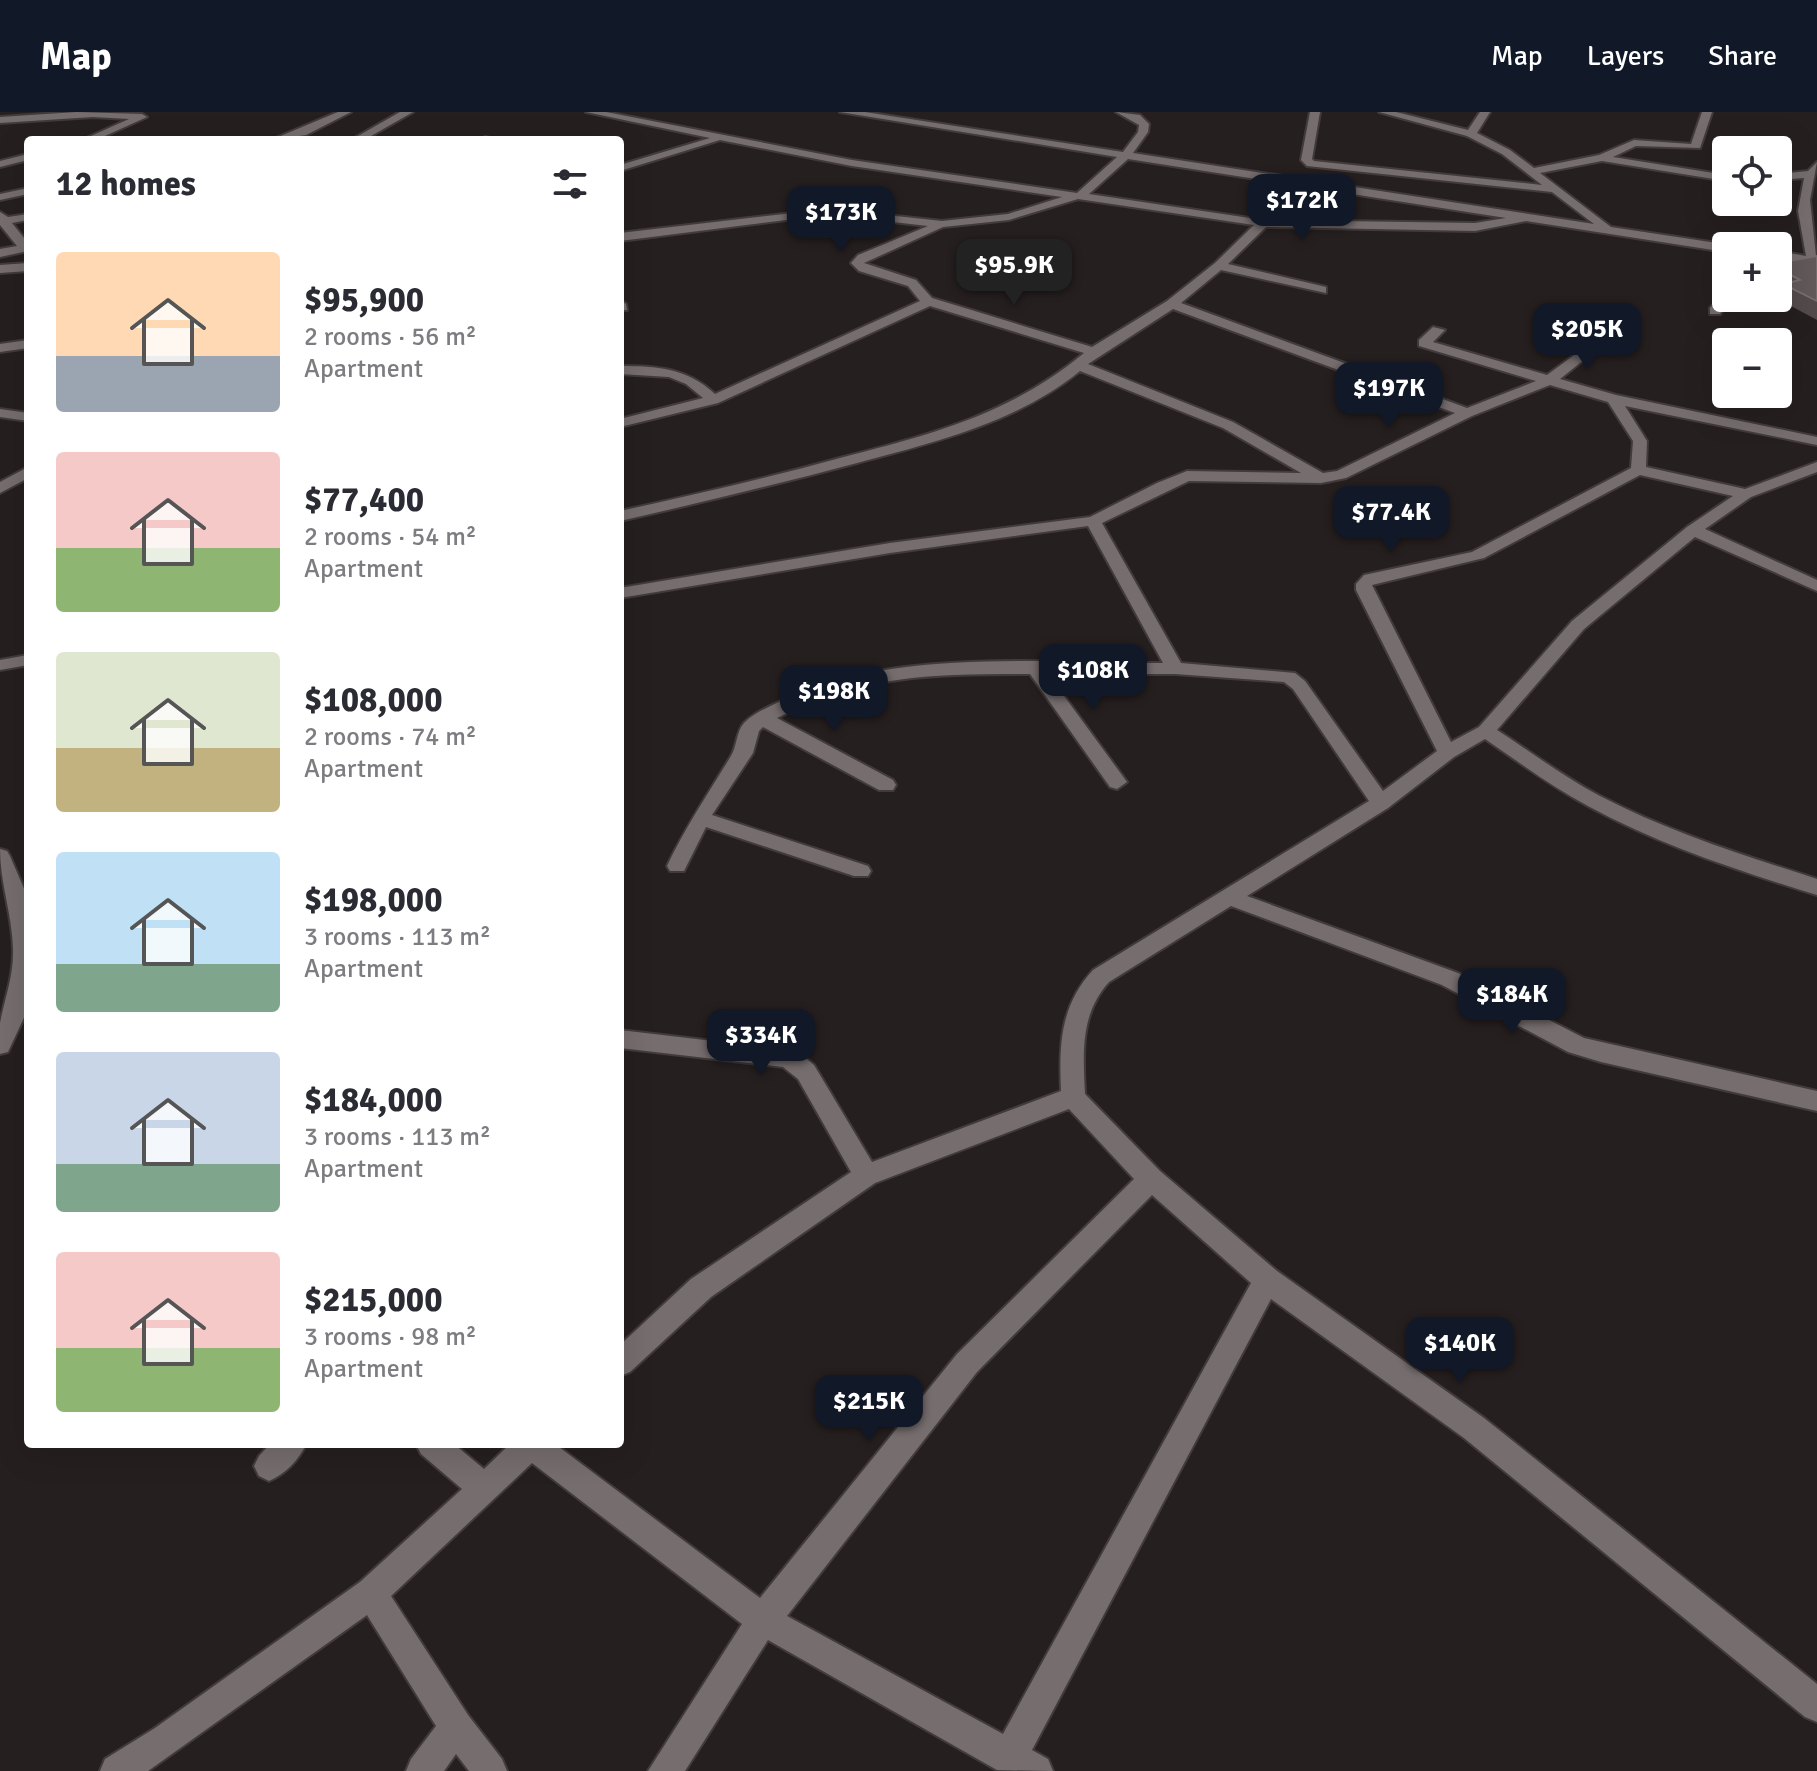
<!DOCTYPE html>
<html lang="en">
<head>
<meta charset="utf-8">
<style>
	body { margin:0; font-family:Signika,sans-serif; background:#f2f2f3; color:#2b2b33; height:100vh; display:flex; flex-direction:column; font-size:30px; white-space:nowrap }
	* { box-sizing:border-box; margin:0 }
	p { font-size:26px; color:#7c7c81 }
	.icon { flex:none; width:44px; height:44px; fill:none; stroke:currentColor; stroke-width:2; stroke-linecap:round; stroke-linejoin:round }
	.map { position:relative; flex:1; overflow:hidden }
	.sheet { position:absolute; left:24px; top:24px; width:600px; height:1312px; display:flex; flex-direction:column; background:#fff; border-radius:8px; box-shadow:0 8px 32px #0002 }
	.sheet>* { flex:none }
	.controls { position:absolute; left:1712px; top:24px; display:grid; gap:16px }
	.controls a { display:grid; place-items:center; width:80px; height:80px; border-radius:8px; background:#fff; box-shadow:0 8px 32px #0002; font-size:40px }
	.price { position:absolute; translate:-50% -68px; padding:0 18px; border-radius:16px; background:#111827; color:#fff; font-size:26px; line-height:52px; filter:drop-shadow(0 2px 4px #0008) }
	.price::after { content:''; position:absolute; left:50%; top:48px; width:24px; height:18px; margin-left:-12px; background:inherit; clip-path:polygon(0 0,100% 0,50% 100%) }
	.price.active { background:#222; color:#fff }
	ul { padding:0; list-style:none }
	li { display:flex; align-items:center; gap:24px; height:200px; padding:0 32px }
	li span { display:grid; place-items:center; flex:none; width:224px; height:160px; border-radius:8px; color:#555 }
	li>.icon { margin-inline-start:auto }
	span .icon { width:96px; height:96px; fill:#fffc; stroke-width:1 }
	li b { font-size:34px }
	h2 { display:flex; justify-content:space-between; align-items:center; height:96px; padding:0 32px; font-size:34px }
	header { display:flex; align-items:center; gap:48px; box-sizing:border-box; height:112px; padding:0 40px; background:#111827; color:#fff }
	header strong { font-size:38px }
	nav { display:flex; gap:44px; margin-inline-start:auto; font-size:28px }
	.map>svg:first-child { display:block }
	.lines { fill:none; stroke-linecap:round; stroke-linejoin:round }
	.minor-casing { stroke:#413b3c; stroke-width:4 }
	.minor { fill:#766d6e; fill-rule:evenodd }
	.wall { fill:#524a4b }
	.building { fill:#61595a; stroke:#756e6e; stroke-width:2 }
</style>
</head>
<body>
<header>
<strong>Map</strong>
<nav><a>Map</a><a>Layers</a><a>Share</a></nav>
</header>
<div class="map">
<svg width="1817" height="1659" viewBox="0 0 1817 1659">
	<rect width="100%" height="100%" fill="#261f20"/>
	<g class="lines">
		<!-- minor casing -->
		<g class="minor-casing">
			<g id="minor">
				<path d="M 77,0 L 142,2 L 147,5 L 96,28 L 82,28 L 129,7 L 93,5 L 0,11 L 0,5 Z"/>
				<path d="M 338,0 L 351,0 L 306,23 L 271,28 Z"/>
				<path d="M 400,0 L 413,0 L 364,28 L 351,28 Z"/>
				<path d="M 586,0 L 606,0 L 852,48 L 1077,81 L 1117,45 L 840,0 L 865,0 L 1123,40 L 1138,20 L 1139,13 L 1116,0 L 1140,3 L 1149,12 L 1148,20 L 1133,41 L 1594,112 L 1552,80 L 1307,54 L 1301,48 L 1310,0 L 1320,0 L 1312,47 L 1314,49 L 1542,73 L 1502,42 L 1467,24 L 1379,0 L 1396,0 L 1468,18 L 1480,0 L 1490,0 L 1477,21 L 1510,38 L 1534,56 L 1599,43 L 1634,28 L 1691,32 L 1702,0 L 1712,0 L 1700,36 L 1636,34 L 1613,45 L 1726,63 L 1726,69 L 1602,49 L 1540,61 L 1611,115 L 1730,133 L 1726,134 L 1726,140 L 1526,109 L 1475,119 L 1266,115 L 1228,152 L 1326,175 L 1326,181 L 1221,158 L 1181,191 L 1467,296 L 1536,269 L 1419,234 L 1419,228 L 1433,215 L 1445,218 L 1433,230 L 1547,263 L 1596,227 L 1601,228 L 1601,234 L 1560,267 L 1616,283 L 1817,325 L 1817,333 L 1625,294 L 1647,329 L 1646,355 L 1745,377 L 1817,350 L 1817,360 L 1751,385 L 1705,417 L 1817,468 L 1817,479 L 1695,425 L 1584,517 L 1497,618 C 1531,640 1564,665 1600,684 C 1669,720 1743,743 1817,767 L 1817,783 C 1739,759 1660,733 1588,694 C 1552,675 1519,650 1485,627 L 1454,645 L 1388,696 L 1247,784 L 1458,861 L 1584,926 L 1817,979 L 1817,999 L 1601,950 L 1568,940 L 1442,873 L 1231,794 L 1109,870 C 1080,902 1083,941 1085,982 L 1160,1059 L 1277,1159 L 1484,1306 L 1817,1572 L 1817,1610 L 1805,1605 L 1464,1326 L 1271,1187 L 1032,1638 L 1048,1647 L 1053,1659 L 997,1658 L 768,1528 L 685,1659 L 648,1659 L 742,1512 L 532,1351 L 391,1484 L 468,1603 L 502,1647 L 507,1659 L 469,1659 L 456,1642 L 444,1659 L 406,1659 L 411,1647 L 436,1614 L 367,1503 L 148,1659 L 100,1659 L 105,1647 L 155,1616 L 360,1470 L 462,1377 L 421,1342 L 416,1332 L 454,1332 L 484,1357 L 510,1332 L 555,1332 L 760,1486 L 957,1242 L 1134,1067 L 1069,997 L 875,1071 L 711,1185 L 630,1260 L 620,1264 L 620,1233 L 691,1167 L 851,1060 L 798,967 L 783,955 L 620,936 L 620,918 L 797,939 L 814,953 L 872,1050 L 1061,979 C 1059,933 1060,894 1093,858 L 1369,689 L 1293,577 L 1284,570 L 1175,562 L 1048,562 L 1127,670 L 1117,677 L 1110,675 L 1030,562 C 934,562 865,562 777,606 L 893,668 L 896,673 L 893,678 L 879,678 L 763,615 L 759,619 L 753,641 L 712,703 L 868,754 L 871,759 L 868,764 L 854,764 L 706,715 L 684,759 L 670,759 L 667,754 C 686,714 708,682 731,644 C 737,634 736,620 744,611 C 754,601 768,595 781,589 C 888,536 1044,551 1163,551 L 1088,414 L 890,441 L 620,486 L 620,476 L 890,431 L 1090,405 L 1157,371 L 1187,359 L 1301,361 L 1223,316 L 1080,259 C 1016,311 935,330 857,351 C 778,372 699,391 620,409 L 620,399 C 694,383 767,366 840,346 C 932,322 1009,303 1084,241 L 930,194 L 718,291 L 620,315 L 620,307 L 703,286 L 686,272 L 669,265 L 620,262 L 620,254 C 657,254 687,256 715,282 L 920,189 L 908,174 L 859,159 L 851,151 L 858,143 L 928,114 L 849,105 L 810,105 L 620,129 L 620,121 L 810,99 L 849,99 L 942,109 L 1008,102 L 1062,85 L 852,54 L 720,28 L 620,59 L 620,53 L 710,26 ZM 1128,47 L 1506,106 L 1475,111 L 1263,108 L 1089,82 ZM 1078,87 L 1254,113 L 1215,151 L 1167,189 L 1092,235 L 932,186 L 916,168 L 864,151 L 943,115 L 1009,108 ZM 1173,197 L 1455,301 L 1337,359 L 1323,361 L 1233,310 L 1088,252 ZM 1550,273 L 1608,290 L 1633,329 L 1631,356 L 1472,440 L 1364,463 L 1356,472 L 1356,478 L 1437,639 L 1383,679 L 1305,569 L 1295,561 L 1181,551 L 1102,411 L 1189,369 L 1321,371 L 1346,366 L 1472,304 ZM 1640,363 L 1733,384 L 1687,415 L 1572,509 L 1479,615 L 1451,630 L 1372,473 L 1484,446 ZM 1152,1083 L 1251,1171 L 1003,1622 L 787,1504 L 977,1260 Z"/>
				<path d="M 485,25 L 490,26 L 491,28 L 480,28 Z"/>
				<path d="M 28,42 L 28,48 L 0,55 L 0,49 Z"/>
				<path d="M 1817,50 L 1810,88 L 1817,153 L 1778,147 L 1778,139 L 1806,144 L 1798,99 L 1804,66 L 1778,68 L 1778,62 L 1808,59 Z"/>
				<path d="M 28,76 L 28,82 L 0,88 L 0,82 Z"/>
				<path d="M 0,100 L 8,105 L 28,102 L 28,108 L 12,111 L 28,131 L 28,139 L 0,145 L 0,137 L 17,134 L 0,113 Z"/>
				<path d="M 28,151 L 28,159 L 0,161 L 0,153 Z"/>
				<path d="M 1726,181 L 1726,186 L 1730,188 L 1720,202 L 1710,202 L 1710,196 Z"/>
				<path d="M 620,188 L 626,192 L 627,198 L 620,198 Z"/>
				<path d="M 28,228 L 28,236 L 0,240 L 0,232 Z"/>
				<path d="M 0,297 L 28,301 L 28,309 L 0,305 Z"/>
				<path d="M 28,355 L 28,366 L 0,381 L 0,370 Z"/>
				<path d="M 28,543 L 28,553 L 0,558 L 0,548 Z"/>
				<path d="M 0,737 L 7,739 L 10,744 L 28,786 L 28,897 L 8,940 L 0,942 C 0,932 0,921 0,911 C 5,885 14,863 13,836 C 12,802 0,771 0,737 Z"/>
				<path d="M 270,1332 L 306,1332 C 299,1348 285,1362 269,1369 L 259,1364 L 254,1354 L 259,1344 Z"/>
			</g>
		</g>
		<!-- minor -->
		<use href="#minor" class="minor"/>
	</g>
	<!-- wall -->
	<path class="wall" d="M 1817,144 L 1817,208 L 1776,186 L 1778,186 L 1778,182 L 1781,176 L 1778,175 L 1778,151 Z"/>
	<!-- building -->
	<path class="building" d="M 1817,144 L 1817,189 L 1783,172 L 1800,168 L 1778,156 L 1778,151 Z"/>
</svg>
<div class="controls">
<a><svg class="icon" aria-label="locate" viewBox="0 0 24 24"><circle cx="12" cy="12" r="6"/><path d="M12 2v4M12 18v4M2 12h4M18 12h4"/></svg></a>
<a>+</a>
<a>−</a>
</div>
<b class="price" style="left:1302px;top:130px">$172K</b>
<b class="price" style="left:841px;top:142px">$173K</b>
<b class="price active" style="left:1014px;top:195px">$95.9K</b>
<b class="price" style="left:1587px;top:259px">$205K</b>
<b class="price" style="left:1389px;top:318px">$197K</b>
<b class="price" style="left:1391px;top:442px">$77.4K</b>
<b class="price" style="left:1093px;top:600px">$108K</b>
<b class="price" style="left:834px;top:621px">$198K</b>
<b class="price" style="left:1512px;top:924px">$184K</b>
<b class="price" style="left:761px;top:965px">$334K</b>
<b class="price" style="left:1460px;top:1273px">$140K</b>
<b class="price" style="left:869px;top:1331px">$215K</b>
<section class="sheet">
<h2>12 homes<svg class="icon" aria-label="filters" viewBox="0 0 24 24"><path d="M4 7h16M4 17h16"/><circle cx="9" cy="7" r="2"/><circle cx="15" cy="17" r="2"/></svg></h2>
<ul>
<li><span style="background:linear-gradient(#ffd9b3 65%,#9aa5b1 0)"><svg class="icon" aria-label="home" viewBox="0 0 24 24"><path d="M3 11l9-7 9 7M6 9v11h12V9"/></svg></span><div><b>$95,900</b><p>2 rooms · 56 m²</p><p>Apartment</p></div></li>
<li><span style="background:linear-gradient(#f6c9c9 60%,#8fb573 0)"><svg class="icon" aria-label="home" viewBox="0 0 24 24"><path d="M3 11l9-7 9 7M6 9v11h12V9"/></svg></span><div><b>$77,400</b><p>2 rooms · 54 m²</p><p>Apartment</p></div></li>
<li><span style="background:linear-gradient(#dfe7d0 60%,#c2b280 0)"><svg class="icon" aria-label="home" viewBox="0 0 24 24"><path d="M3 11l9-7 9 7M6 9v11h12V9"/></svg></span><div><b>$108,000</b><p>2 rooms · 74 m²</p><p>Apartment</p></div></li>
<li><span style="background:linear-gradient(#bfe0f5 70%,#7fa58c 0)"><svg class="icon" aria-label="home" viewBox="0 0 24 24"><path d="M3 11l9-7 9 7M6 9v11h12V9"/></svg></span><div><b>$198,000</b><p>3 rooms · 113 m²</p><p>Apartment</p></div></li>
<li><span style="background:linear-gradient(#c9d6e8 70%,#7fa58c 0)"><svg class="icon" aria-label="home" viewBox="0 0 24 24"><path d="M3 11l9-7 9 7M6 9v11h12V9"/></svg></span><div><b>$184,000</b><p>3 rooms · 113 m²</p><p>Apartment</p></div></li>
<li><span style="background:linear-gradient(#f6c9c9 60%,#8fb573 0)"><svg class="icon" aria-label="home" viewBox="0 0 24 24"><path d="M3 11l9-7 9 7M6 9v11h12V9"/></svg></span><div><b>$215,000</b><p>3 rooms · 98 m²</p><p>Apartment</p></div></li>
</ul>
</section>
</div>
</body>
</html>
